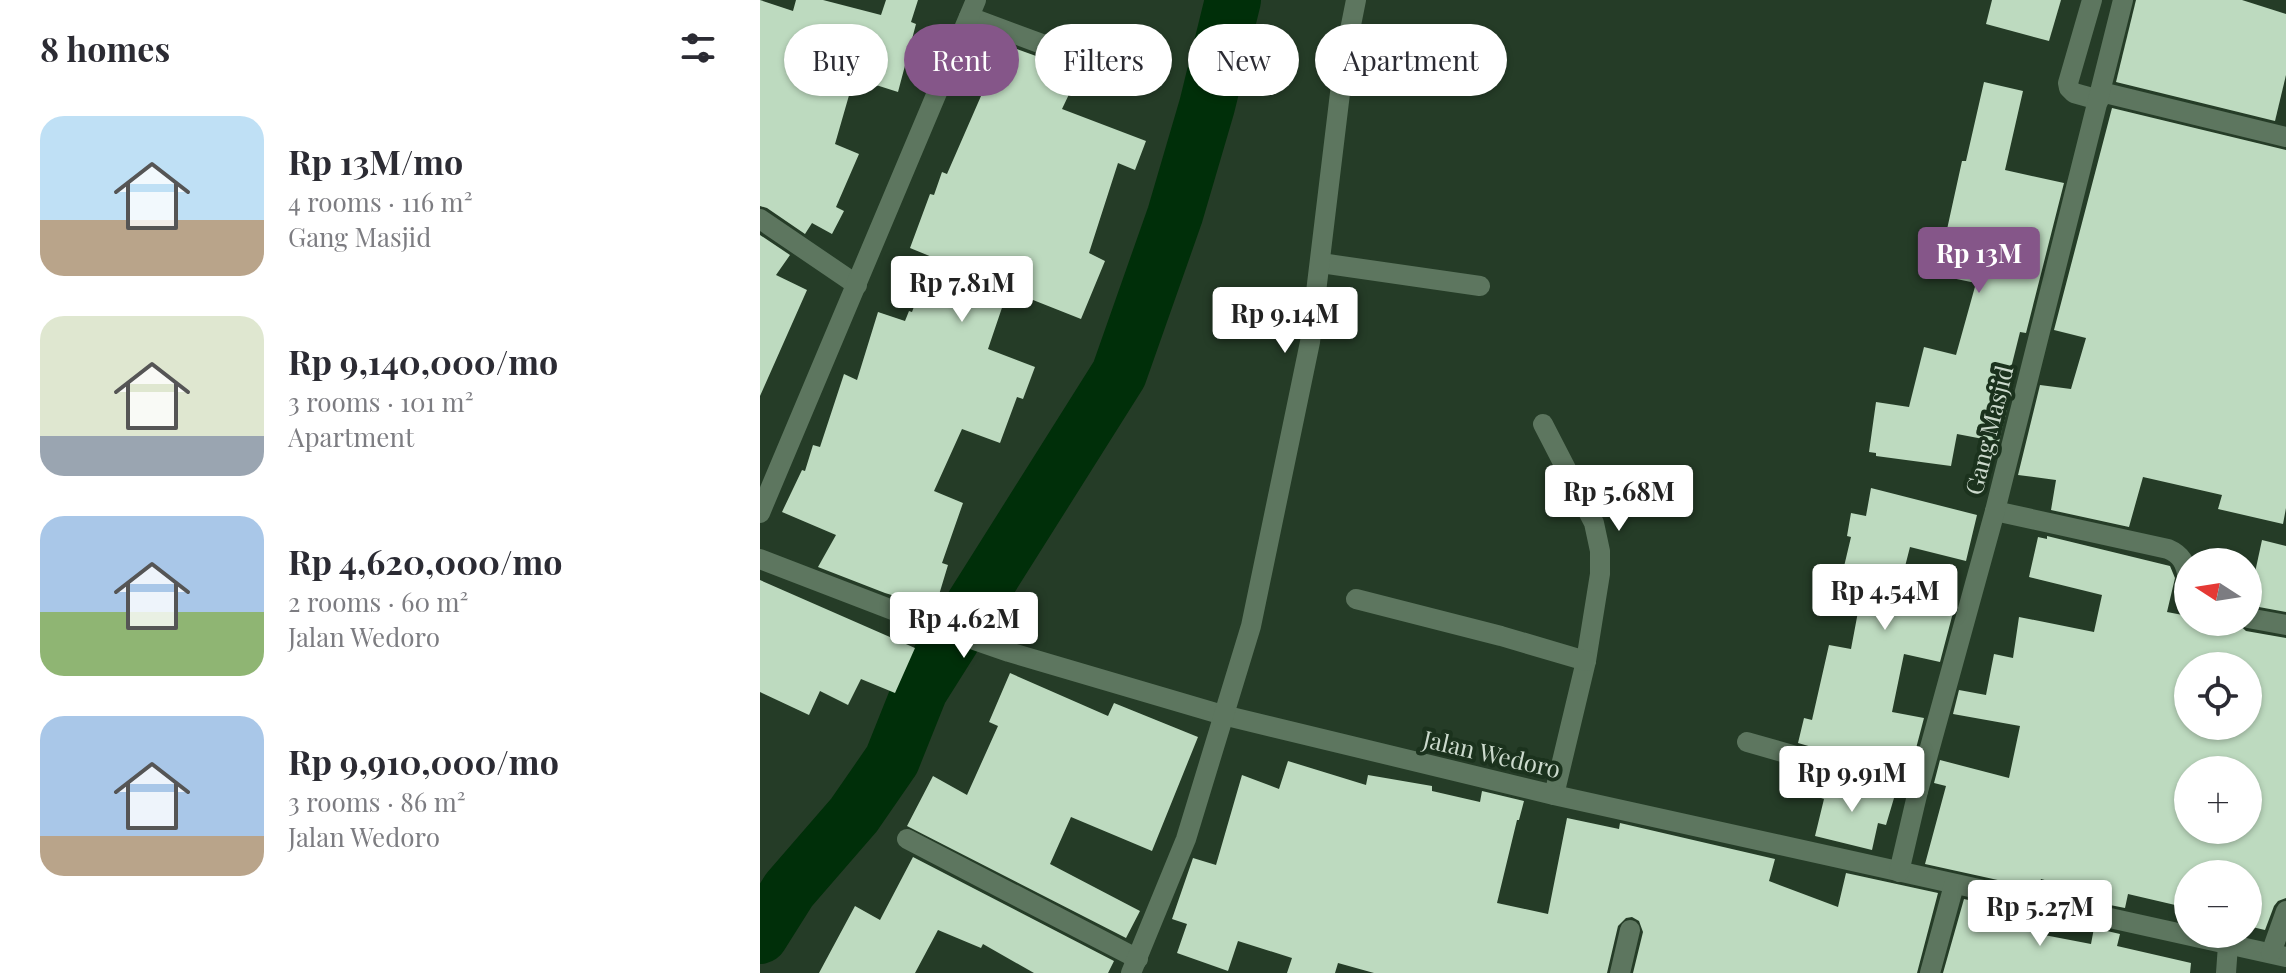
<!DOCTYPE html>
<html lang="en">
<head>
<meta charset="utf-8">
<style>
	body { margin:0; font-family:"Playfair Display",serif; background:#f2f2f3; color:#2b2b33; height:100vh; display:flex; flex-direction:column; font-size:30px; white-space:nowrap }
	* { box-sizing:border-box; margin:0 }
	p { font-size:26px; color:#7c7c81 }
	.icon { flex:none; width:44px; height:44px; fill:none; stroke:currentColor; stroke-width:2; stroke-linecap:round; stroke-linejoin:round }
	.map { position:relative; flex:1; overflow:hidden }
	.sheet { display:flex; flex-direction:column; background:#fff; width:760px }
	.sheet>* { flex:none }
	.banner { position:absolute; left:24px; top:24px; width:760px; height:72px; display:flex; gap:16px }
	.needle { width:52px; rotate:282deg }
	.buttons { position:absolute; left:1414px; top:548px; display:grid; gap:16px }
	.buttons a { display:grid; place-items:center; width:88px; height:88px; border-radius:50%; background:#fff; box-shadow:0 2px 6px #0004; font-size:40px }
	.price { position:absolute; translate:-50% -68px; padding:0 18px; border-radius:8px; background:#fff; color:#222; font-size:26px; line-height:52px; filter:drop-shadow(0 2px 4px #0008) }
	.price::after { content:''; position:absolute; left:50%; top:48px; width:24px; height:18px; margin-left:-12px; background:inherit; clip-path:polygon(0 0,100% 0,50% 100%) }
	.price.on { background:#855689; color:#fff }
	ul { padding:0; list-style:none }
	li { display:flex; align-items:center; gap:24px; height:200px; padding:0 40px }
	li span { display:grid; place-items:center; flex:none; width:224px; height:160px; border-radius:24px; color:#555 }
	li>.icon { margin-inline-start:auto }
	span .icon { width:96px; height:96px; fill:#fffc; stroke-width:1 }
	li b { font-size:34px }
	h2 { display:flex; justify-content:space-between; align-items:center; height:96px; padding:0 40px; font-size:34px }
	.chip { padding:0 28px; border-radius:36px; background:#fff; box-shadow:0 2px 6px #0004; font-size:28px; line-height:72px }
	.chip.on { background:#855689; color:#fff }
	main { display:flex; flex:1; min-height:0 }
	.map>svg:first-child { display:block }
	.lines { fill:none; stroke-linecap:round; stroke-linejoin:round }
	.river { stroke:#002f09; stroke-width:56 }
	.building { fill:#bddabf; fill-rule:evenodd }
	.minor { stroke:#5d765f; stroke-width:20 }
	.labels { text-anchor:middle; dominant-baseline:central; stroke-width:8; stroke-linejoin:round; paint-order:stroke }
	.street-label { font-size:24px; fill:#ccdacd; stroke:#1b321d }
</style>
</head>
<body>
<main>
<section class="sheet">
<h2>8 homes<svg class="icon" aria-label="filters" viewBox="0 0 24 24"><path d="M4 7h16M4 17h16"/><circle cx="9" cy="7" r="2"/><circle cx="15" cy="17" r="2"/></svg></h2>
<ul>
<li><span style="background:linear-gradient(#bfe0f5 65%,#b9a48a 0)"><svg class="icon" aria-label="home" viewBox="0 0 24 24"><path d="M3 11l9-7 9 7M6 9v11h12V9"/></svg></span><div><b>Rp 13M/mo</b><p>4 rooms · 116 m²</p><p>Gang Masjid</p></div></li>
<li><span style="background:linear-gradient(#dfe7d0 75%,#9aa5b1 0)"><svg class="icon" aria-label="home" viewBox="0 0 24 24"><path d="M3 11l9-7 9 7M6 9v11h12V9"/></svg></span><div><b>Rp 9,140,000/mo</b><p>3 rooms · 101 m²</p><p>Apartment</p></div></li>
<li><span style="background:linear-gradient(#a9c7e8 60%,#8fb573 0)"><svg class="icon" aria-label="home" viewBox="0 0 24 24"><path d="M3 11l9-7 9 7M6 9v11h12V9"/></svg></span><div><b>Rp 4,620,000/mo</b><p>2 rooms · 60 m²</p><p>Jalan Wedoro</p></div></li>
<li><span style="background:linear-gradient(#a9c7e8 75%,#b9a48a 0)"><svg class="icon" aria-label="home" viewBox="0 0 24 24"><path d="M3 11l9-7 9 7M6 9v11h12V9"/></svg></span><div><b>Rp 9,910,000/mo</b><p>3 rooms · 86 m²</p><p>Jalan Wedoro</p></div></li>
</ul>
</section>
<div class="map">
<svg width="1526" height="973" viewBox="0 0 1526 973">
	<rect width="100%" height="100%" fill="#253c27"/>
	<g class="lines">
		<!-- river -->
		<path class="river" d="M 0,936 L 29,890 L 94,815 L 132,760 L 160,690 L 359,374 L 415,215 L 447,106 L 473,0"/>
	</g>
	<!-- building -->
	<g class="building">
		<path d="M 0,0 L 33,11 L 36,0 L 63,0 L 121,15 L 126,0 L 158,0 L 151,22 L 156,24 L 138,92 L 94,78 L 75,144 L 99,154 L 76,207 L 84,211 L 72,234 L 52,223 L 45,234 L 7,208 L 0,206 Z"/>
		<path d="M 1232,0 L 1301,0 L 1289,41 L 1226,24 Z"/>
		<path d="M 1376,0 L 1482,0 L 1526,14 L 1526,75 L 1515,121 L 1356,82 Z"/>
		<path d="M 232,40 L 312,69 L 321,69 L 302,109 L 386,141 L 375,170 L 358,163 L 329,253 L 345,261 L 321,319 L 248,290 L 228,349 L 275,367 L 263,399 L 257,397 L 240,443 L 202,429 L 174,491 L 203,503 L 182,563 L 188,565 L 175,608 L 125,593 L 58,567 L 76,535 L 22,512 L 42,470 L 45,471 L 53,445 L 60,447 L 84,374 L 97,380 L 118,312 L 145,321 L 149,311 L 152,312 L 172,257 L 150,248 L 170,194 L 174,195 L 182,172 L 187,174 L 221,96 L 208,90 L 218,68 L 221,70 Z"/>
		<path d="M 1224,82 L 1263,91 L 1245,170 L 1304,183 L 1266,333 L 1260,332 L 1248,380 L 1254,381 L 1239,442 L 1197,434 L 1191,466 L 1116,456 L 1116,453 L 1109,452 L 1116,402 L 1149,407 L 1164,347 L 1196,355 L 1216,283 L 1177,275 L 1202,161 L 1206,161 Z"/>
		<path d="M 1352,108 L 1526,150 L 1526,508 L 1523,524 L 1458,509 L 1462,495 L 1383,477 L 1369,527 L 1291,510 L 1296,480 L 1258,475 L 1280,385 L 1311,389 L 1326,338 L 1294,330 Z"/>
		<path d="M 0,235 L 30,255 L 16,275 L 47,290 L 0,396 Z"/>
		<path d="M 1111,488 L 1217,515 L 1206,561 L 1150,547 L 1138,594 L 1195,605 L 1180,662 L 1144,654 L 1132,712 L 1164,718 L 1149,775 L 1038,743 L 1044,718 L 1052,720 L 1069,645 L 1091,649 L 1104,580 L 1082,575 L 1091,537 L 1087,536 L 1091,513 L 1106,516 Z"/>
		<path d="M 1287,536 L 1410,566 L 1415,578 L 1407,612 L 1428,616 L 1428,622 L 1476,622 L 1486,631 L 1526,638 L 1526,898 L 1518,901 L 1514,906 L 1505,930 L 1488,926 L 1488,874 L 1428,874 L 1428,908 L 1368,894 L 1365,908 L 1340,903 L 1339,895 L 1281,879 L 1278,889 L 1165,864 L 1186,786 L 1174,783 L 1180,760 L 1249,778 L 1260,726 L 1193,714 L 1199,690 L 1226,695 L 1234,654 L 1253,658 L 1259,617 L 1334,632 L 1342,595 L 1269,577 L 1278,537 L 1287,539 ZM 1428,666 L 1488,666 L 1488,726 L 1428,726 ZM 1428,770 L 1488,770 L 1488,830 L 1428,830 Z"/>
		<path d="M 1502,540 L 1526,546 L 1526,612 L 1488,605 Z"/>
		<path d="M 0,580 L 155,648 L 135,693 L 101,679 L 88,705 L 60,691 L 49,715 L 0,692 Z"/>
		<path d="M 250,673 L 348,716 L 354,703 L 438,737 L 392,851 L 311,817 L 290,864 L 380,911 L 366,938 L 147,826 L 173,776 L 207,795 L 238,726 L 229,722 Z"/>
		<path d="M 528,761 L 606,785 L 608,775 L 672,786 L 672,791 L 720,802 L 722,791 L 764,801 L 759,820 L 757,820 L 737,903 L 788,914 L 807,818 L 859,829 L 860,823 L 1015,859 L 1009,881 L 1078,907 L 1086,873 L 1178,893 L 1157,973 L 873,973 L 883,932 L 879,921 L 872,917 L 866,918 L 858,926 L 847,973 L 614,973 L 578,963 L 575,973 L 527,973 L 532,958 L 478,941 L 468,971 L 417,953 L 427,924 L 412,919 L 433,858 L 456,865 L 482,775 L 519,789 Z"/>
		<path d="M 1065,778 L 1134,798 L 1126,825 L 1118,823 L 1112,850 L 1055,836 L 1064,799 L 1058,797 Z"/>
		<path d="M 153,857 L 354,961 L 348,973 L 274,973 L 223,944 L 221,948 L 178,930 L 155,973 L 59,973 L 95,906 L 120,920 Z"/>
		<path d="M 1204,899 L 1270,914 L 1266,927 L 1280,930 L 1279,934 L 1331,944 L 1334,928 L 1360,934 L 1357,946 L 1431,963 L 1430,973 L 1183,973 Z"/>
	</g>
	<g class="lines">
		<!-- minor -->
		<g class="minor">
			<path d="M 1332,0 L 1308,83 L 1309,88 L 1314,93 L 1339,100"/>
			<path d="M 209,17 L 317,57"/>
			<path d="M 1341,92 L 1526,137"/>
			<path d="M 0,219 L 97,285"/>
			<path d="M 561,263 L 720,286"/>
			<path d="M 783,424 L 834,523 L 840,551 L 840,574 L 826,661 L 794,795"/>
			<path d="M 1235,511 L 1408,549 C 1422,555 1425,563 1428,577"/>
			<path d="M 0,513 L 216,0"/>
			<path d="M 0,559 L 174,626 L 249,652 L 463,715 L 794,795 L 1526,957"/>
			<path d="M 596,599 L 741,636 L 826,661"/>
			<path d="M 1488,618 L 1526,625"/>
			<path d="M 987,742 L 1158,791"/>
			<path d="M 147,839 L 378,959"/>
			<path d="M 1139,872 L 1158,791 L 1235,511 L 1363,0"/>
			<path d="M 1511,953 L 1526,911"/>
			<path d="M 371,973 L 426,839 L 491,626 L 550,342 L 584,60 L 596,0"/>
			<path d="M 860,973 L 870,930"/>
			<path d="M 1170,973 L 1194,885"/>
			<path d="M 1466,973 L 1468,945"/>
		</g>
	</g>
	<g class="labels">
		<!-- street labels -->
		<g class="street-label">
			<text transform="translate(1228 430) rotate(-76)">Gang Masjid</text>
			<text transform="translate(732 753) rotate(13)">Jalan Wedoro</text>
		</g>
	</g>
</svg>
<div class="buttons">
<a><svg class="needle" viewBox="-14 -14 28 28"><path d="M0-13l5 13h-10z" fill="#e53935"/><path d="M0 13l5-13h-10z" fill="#7c7c81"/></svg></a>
<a><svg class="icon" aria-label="locate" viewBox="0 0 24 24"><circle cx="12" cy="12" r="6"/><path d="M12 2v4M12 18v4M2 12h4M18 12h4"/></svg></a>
<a>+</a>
<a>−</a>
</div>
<b class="price on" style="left:1219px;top:295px">Rp 13M</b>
<b class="price" style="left:202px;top:324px">Rp 7.81M</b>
<b class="price" style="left:525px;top:355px">Rp 9.14M</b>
<b class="price" style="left:859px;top:533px">Rp 5.68M</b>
<b class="price" style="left:1125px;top:632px">Rp 4.54M</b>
<b class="price" style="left:204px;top:660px">Rp 4.62M</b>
<b class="price" style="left:1092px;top:814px">Rp 9.91M</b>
<b class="price" style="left:1280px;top:948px">Rp 5.27M</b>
<div class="banner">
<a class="chip">Buy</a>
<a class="chip on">Rent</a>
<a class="chip">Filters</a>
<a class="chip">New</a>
<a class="chip">Apartment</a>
</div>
</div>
</main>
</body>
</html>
